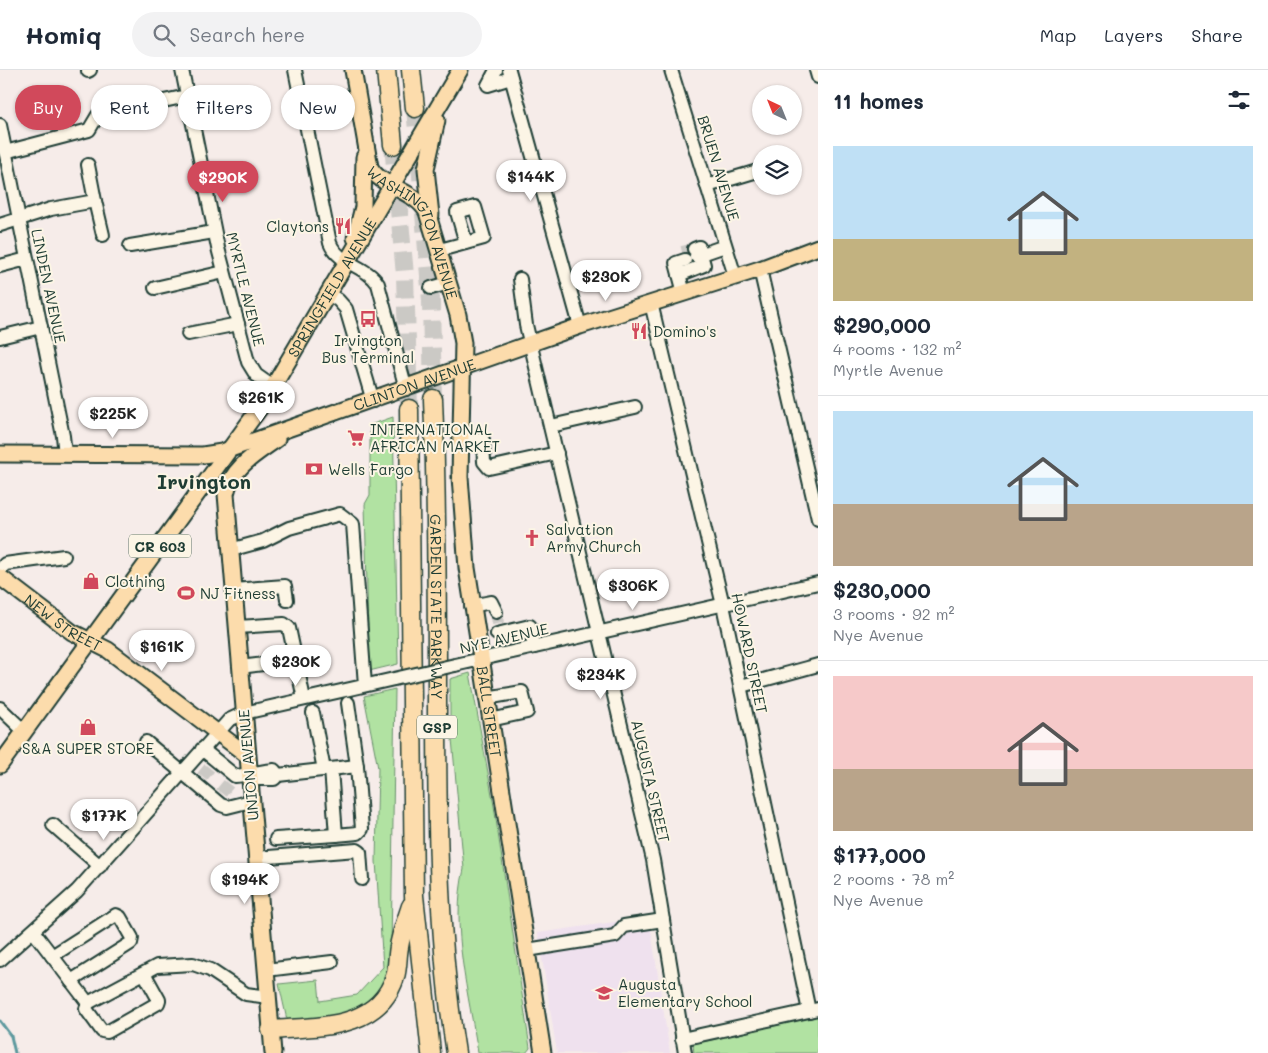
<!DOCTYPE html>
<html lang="en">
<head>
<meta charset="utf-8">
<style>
	body { margin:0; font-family:Mali,sans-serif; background:#f2f2f3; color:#1f2937; height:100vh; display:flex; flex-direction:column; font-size:19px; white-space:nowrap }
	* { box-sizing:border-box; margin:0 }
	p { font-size:16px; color:#747a83 }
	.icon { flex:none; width:28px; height:28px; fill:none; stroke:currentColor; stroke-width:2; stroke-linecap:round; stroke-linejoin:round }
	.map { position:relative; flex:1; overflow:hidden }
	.panel { display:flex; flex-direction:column; background:#fff; width:450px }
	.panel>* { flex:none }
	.banner { position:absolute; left:15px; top:15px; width:475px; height:45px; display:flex; gap:10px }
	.needle { width:32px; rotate:317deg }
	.fabs { position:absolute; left:752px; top:15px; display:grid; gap:10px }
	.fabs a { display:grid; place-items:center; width:50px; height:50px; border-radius:50%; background:#fff; box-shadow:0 1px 4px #0004; font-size:25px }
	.price { position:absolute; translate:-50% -42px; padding:0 11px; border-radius:18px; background:#fff; color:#222; font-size:16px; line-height:32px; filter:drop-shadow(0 1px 2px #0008) }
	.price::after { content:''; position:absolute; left:50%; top:30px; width:15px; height:11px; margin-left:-8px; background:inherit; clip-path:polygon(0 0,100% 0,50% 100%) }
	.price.on { background:#d1495b; color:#fff }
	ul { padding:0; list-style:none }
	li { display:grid; align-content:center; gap:10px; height:265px; padding:0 15px }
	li+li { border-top:1px solid #e0e1e3 }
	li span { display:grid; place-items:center; height:155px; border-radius:0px; color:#555 }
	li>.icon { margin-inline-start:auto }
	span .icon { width:90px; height:90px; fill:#fffc; stroke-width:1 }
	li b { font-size:21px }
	h2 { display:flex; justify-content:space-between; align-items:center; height:60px; padding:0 15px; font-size:21px }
	.chip { padding:0 18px; border-radius:22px; background:#fff; box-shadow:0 1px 4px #0004; font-size:18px; line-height:45px }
	.chip.on { background:#d1495b; color:#fff }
	header { display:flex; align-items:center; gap:30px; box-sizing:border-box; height:70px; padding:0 25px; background:#fff; border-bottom:1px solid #e0e1e3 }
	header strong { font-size:24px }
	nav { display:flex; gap:28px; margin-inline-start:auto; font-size:18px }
	.search { width:350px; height:45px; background:#f2f2f3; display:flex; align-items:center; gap:12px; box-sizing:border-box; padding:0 18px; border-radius:28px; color:#747a83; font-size:19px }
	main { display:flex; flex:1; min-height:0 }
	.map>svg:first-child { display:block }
	.built { fill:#efe1ee }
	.green { fill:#b1e2a2; stroke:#68906b }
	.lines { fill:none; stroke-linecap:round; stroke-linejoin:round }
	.stream { stroke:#5d999e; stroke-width:3 }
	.minor-tunnel { stroke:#cbc9c5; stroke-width:12; stroke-dasharray:12 6; stroke-linecap:butt }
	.highway-tunnel { stroke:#cbc9c5; stroke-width:18; stroke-dasharray:18 9; stroke-linecap:butt }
	.minor-casing { stroke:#1f3d34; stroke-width:16 }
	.major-casing { stroke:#1f3d34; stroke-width:19 }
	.highway-casing { stroke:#1f3d34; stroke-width:21 }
	.minor { stroke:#fcf5e5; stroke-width:12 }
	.major { stroke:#fcdcac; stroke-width:15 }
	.highway { stroke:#fcdcac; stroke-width:18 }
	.minor-bridge-casing { stroke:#1f3d34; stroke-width:16; stroke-linecap:butt }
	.minor-bridge { stroke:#fcf5e5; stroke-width:12 }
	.labels { text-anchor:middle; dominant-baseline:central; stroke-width:4; stroke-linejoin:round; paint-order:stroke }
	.shield { fill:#fcf5e5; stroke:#617469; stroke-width:1 }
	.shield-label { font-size:14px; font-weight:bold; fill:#1f3d34 }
	.street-label { font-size:15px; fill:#1f3d34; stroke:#fcf5e5 }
	.poi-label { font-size:15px; fill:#1f3d34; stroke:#fcf5e5; text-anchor:start }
	.district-label { font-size:20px; font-weight:bold; fill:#1f3d34; stroke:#fcf5e5 }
</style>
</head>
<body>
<header>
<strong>Homiq</strong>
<div class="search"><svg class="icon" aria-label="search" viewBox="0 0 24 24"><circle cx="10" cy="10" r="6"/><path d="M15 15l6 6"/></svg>Search here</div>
<nav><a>Map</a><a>Layers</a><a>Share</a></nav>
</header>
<main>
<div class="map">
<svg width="818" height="983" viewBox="0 0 818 983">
	<rect width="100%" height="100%" fill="#f6ece9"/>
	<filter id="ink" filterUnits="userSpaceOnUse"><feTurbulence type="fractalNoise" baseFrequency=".02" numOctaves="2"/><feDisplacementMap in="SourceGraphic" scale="10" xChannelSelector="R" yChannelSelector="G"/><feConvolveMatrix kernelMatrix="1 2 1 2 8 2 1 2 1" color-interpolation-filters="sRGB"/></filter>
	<g filter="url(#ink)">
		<!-- built -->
		<path class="built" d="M 649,847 L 670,983 L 557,983 L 538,863 Z"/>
		<!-- green -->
		<g class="green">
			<path d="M 393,347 L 398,594 L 369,601 L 365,434 L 370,425 L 370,355 Z"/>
			<path d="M 470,603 L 494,736 L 530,978 L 526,983 L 478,983 C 469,924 450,858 464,799 L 450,647 L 450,609 Z"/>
			<path d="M 395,619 L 391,880 C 389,889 389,901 385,910 C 367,948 322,947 287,950 L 279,914 L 318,910 L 320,931 L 357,925 L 383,897 L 376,791 L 378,698 L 364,626 Z"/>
			<path d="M 818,946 L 818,983 L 694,983 L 693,974 Z"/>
		</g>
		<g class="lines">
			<!-- stream -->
			<path class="stream" d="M 0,951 L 11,966 L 15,983"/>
			<!-- minor-tunnel -->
			<g class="minor-tunnel">
				<path d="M 682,182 L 694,179"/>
				<path d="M 496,542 L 499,558"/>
				<path d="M 202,707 L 210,697"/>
				<path d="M 221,723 L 229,713"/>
			</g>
			<!-- highway-tunnel -->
			<g class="highway-tunnel">
				<path d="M 415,38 L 422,117"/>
				<path d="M 393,75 L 405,205 L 409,339"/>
				<path d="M 424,143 L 431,231 L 433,329"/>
			</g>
			<!-- minor casing -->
			<g class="minor-casing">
				<g id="minor">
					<path d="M 182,0 L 218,178 L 248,292 L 256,305 L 273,317"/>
					<path d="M 295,0 L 330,173 C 338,194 366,195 378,214 L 406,319"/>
					<path d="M 496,0 L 488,15 L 511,8"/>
					<path d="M 509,0 L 580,256"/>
					<path d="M 671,0 L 735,206"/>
					<path d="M 816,0 L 818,7"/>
					<path d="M 88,1 L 90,0"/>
					<path d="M 0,55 L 63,366 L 65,384"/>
					<path d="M 5,82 L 89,60 L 98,45 L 187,26"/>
					<path d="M 707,116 L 761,100"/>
					<path d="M 95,131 L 103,165"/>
					<path d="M 0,155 L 51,139 L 95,131 L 88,95"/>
					<path d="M 130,176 L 214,162"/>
					<path d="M 440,180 L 484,168 L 475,137 L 457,142 L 466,173"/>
					<path d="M 696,186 L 725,176"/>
					<path d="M 0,196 L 27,189"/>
					<path d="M 760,199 L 818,449"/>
					<path d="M 679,205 L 704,195 L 699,177 L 694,179"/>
					<path d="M 520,209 L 526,255 L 653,790 L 685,983"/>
					<path d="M 155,218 L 224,202"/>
					<path d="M 431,218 L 449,213"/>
					<path d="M 684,223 L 676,193 L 685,190"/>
					<path d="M 328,224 L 338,230 L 346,239 L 373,331"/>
					<path d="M 651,233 L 723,535 L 809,941"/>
					<path d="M 188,264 L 238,254"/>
					<path d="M 0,267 L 41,257"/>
					<path d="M 551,356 L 635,337"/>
					<path d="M 461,369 L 483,370 L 484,392 L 489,398 L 557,383"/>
					<path d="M 230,480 L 263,471 L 289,458 L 340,444 L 353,454 L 365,615"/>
					<path d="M 0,500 L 5,494 L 64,486"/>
					<path d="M 233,520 L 285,516 L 287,530"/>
					<path d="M 471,536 L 491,532 L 496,542"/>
					<path d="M 237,557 L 284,554 L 289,558 L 304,629"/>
					<path d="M 497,564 L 530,556 L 534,577"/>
					<path d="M 455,595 L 818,513"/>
					<path d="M 240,597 L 295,590"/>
					<path d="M 741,616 L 818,595"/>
					<path d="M 486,628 L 522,622 L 527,642 L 490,650"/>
					<path d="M 0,638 L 25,662"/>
					<path d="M 313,643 L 324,700"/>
					<path d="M 146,672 L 221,735 L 227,737 L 251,731"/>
					<path d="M 202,679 L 235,706 C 249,705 260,701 274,700 L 278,705 L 274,709 L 257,709 L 252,705"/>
					<path d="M 331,699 L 336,765 L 358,763 L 362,759 L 357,696 L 348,633"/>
					<path d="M 278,705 L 357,696"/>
					<path d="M 53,755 L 100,796"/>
					<path d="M 276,769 L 336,765"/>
					<path d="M 256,788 L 357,780 L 360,782 L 362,809"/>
					<path d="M 33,861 L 88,933"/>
					<path d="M 527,880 L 615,866 L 624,856 L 663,850"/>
					<path d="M 52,886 L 116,845 L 120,847 L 132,868 L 131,873 L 71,911"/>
					<path d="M 0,890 L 77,821 L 229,650 L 244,643 L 394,609"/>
					<path d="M 266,900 L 332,892"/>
					<path d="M 144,903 L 159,930 L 158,933 L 107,962 L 102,961 L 86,939 L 88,933 L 157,896 L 193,894 L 210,900 L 246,924 L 268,927"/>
					<path d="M 682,969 L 818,939"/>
				</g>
			</g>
			<!-- major casing -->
			<g class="major-casing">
				<g id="major">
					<path id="s1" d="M 353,0 L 370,97 C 380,117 415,120 427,142 L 458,245 L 463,273 L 460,407 L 467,498 L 543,983"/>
					<path d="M 431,145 L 426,99 L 437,50"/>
					<path d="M 355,168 L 363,137 L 364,87"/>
					<path id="s2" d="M 0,384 L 203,385 L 222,382 L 580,256 L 760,199 L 818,177"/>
					<path id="s3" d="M 0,507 L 72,562 L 108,580 L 247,685"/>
					<path id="s4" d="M 0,695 L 264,332 L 460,0"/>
					<path d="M 273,983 L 226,424 C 231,398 256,384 277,369"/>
				</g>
			</g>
			<!-- highway casing -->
			<g class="highway-casing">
				<g id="highway">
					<path d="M 386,0 L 393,75"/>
					<path d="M 411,0 L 415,38"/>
					<path id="s5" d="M 433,329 C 437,428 437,526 437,624 C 437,745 437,864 456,983"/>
					<path d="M 409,339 L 414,826 L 431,983"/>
					<path d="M 271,960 C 316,956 378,961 395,907 C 398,897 397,887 399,877 C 401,863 407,849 411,836"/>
				</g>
			</g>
			<!-- minor -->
			<use href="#minor" class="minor"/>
			<!-- major -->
			<use href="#major" class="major"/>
			<!-- highway -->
			<use href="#highway" class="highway"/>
			<!-- minor-bridge casing -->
			<g class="minor-bridge-casing">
				<path id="minor-bridge" d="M 394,609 L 455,595"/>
			</g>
			<!-- minor-bridge -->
			<use href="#minor-bridge" class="minor-bridge"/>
		</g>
	</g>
	<!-- icons -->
	<defs>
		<g id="restaurant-bare" transform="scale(1.35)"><path d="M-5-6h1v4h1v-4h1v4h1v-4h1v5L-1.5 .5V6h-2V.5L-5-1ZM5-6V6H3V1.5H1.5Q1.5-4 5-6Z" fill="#d1495b" stroke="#fcf5e5" stroke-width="2.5" paint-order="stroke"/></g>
		<g id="bus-bare" transform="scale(1.35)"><path d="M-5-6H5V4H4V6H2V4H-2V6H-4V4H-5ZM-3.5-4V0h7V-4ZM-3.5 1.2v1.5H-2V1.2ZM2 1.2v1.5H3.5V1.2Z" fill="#d1495b" stroke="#fcf5e5" stroke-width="2.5" paint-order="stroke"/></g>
		<g id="supermarket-bare" transform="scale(1.35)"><path d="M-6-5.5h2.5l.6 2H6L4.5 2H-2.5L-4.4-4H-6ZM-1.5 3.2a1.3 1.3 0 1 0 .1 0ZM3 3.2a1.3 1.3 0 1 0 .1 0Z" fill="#d1495b" stroke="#fcf5e5" stroke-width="2.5" paint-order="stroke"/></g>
		<g id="bank-bare" transform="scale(1.35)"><path d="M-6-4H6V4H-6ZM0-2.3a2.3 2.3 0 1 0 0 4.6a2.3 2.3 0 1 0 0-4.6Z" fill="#d1495b" stroke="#fcf5e5" stroke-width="2.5" paint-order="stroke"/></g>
		<g id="church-bare" transform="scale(1.35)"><path d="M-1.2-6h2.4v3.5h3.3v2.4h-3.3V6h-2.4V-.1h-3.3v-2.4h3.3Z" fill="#d1495b" stroke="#fcf5e5" stroke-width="2.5" paint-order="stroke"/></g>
		<g id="shop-bare" transform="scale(1.35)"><path d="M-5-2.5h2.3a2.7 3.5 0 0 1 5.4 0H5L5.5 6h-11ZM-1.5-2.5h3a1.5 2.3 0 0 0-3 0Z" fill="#d1495b" stroke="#fcf5e5" stroke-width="2.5" paint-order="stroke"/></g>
		<g id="stadium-bare" transform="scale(1.35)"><path d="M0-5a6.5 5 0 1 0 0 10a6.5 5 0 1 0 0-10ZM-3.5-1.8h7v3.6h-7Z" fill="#d1495b" stroke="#fcf5e5" stroke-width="2.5" paint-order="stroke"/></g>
		<g id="school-bare" transform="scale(1.35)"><path d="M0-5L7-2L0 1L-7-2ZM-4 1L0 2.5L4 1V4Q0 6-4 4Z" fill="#d1495b" stroke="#fcf5e5" stroke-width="2.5" paint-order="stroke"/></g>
	</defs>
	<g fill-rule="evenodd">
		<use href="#restaurant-bare" x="343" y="156"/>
		<use href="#bus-bare" x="368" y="249"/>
		<use href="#restaurant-bare" x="639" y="261"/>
		<use href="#supermarket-bare" x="356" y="368"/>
		<use href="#bank-bare" x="314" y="399"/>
		<use href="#church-bare" x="532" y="468"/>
		<use href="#shop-bare" x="91" y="511"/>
		<use href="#stadium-bare" x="186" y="523"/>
		<use href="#shop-bare" x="88" y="657"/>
		<use href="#school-bare" x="604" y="923"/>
	</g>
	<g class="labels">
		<!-- shield labels -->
		<g class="shield">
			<rect x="129" y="464.5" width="62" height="23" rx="4"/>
			<rect x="417" y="645.5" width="40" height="23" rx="4"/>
		</g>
		<g class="shield-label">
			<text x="160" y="476">CR 603</text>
			<text x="437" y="657">GSP</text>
		</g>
		<!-- street labels -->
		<g class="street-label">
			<text transform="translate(719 98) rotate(73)">BRUEN AVENUE</text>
			<text stroke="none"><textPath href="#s1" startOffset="181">WASHINGTON AVENUE</textPath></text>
			<text transform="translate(49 216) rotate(78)">LINDEN AVENUE</text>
			<text stroke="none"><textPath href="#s4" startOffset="582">SPRINGFIELD AVENUE</textPath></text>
			<text transform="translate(246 219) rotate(76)">MYRTLE AVENUE</text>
			<text stroke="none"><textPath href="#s2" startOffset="426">CLINTON AVENUE</textPath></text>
			<text stroke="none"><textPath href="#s5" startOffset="208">GARDEN STATE PARKWAY</textPath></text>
			<text stroke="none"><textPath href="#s3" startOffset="78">NEW STREET</textPath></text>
			<text transform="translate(504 568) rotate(-13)">NYE AVENUE</text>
			<text transform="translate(750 583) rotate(78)">HOWARD STREET</text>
			<text stroke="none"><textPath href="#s1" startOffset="679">BALL STREET</textPath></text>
			<text transform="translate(248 695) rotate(-95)">UNION AVENUE</text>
			<text transform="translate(651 711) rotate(77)">AUGUSTA STREET</text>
		</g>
		<!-- poi labels -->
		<g class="poi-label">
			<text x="329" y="156" text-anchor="end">Claytons</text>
			<text x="653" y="261">Domino's</text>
			<text x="368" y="270" text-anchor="middle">Irvington<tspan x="368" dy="17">Bus Terminal</tspan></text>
			<text x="370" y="359">INTERNATIONAL<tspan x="370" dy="17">AFRICAN MARKET</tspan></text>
			<text x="328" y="399">Wells Fargo</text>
			<text x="546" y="459">Salvation<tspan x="546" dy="17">Army Church</tspan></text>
			<text x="105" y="511">Clothing</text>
			<text x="200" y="523">NJ Fitness</text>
			<text x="88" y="678" text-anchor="middle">S&amp;A SUPER STORE</text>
			<text x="618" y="914">Augusta<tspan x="618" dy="17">Elementary School</tspan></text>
		</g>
		<!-- district labels -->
		<g class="district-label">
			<text x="204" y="411">Irvington</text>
		</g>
	</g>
</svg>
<div class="fabs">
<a><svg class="needle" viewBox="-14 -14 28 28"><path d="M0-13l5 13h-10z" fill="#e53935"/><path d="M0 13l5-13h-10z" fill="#747a83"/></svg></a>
<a><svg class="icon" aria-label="layers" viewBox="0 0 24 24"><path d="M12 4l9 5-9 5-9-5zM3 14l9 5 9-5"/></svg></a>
</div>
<b class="price" style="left:531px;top:132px">$144K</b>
<b class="price on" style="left:223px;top:133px">$290K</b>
<b class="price" style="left:606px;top:232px">$230K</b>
<b class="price" style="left:261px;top:353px">$261K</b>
<b class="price" style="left:113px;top:369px">$225K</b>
<b class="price" style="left:633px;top:541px">$306K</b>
<b class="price" style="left:162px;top:602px">$161K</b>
<b class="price" style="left:296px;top:617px">$230K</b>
<b class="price" style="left:601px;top:630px">$234K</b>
<b class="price" style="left:104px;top:771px">$177K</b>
<b class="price" style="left:245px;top:835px">$194K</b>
<div class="banner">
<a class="chip on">Buy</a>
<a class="chip">Rent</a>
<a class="chip">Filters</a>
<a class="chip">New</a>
</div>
</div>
<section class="panel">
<h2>11 homes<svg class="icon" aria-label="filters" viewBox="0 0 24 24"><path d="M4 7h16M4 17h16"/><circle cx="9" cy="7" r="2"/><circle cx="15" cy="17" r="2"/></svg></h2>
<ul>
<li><span style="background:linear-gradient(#bfe0f5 60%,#c2b280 0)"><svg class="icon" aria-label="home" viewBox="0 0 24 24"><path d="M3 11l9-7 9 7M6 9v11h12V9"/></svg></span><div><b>$290,000</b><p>4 rooms · 132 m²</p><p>Myrtle Avenue</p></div></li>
<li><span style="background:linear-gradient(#bfe0f5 60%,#b9a48a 0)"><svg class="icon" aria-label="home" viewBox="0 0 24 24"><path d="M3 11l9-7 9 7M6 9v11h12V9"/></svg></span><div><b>$230,000</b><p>3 rooms · 92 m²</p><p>Nye Avenue</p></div></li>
<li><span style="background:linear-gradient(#f6c9c9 60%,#b9a48a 0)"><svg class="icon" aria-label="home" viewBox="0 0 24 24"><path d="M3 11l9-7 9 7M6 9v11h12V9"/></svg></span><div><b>$177,000</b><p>2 rooms · 78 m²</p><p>Nye Avenue</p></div></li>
</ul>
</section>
</main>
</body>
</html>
